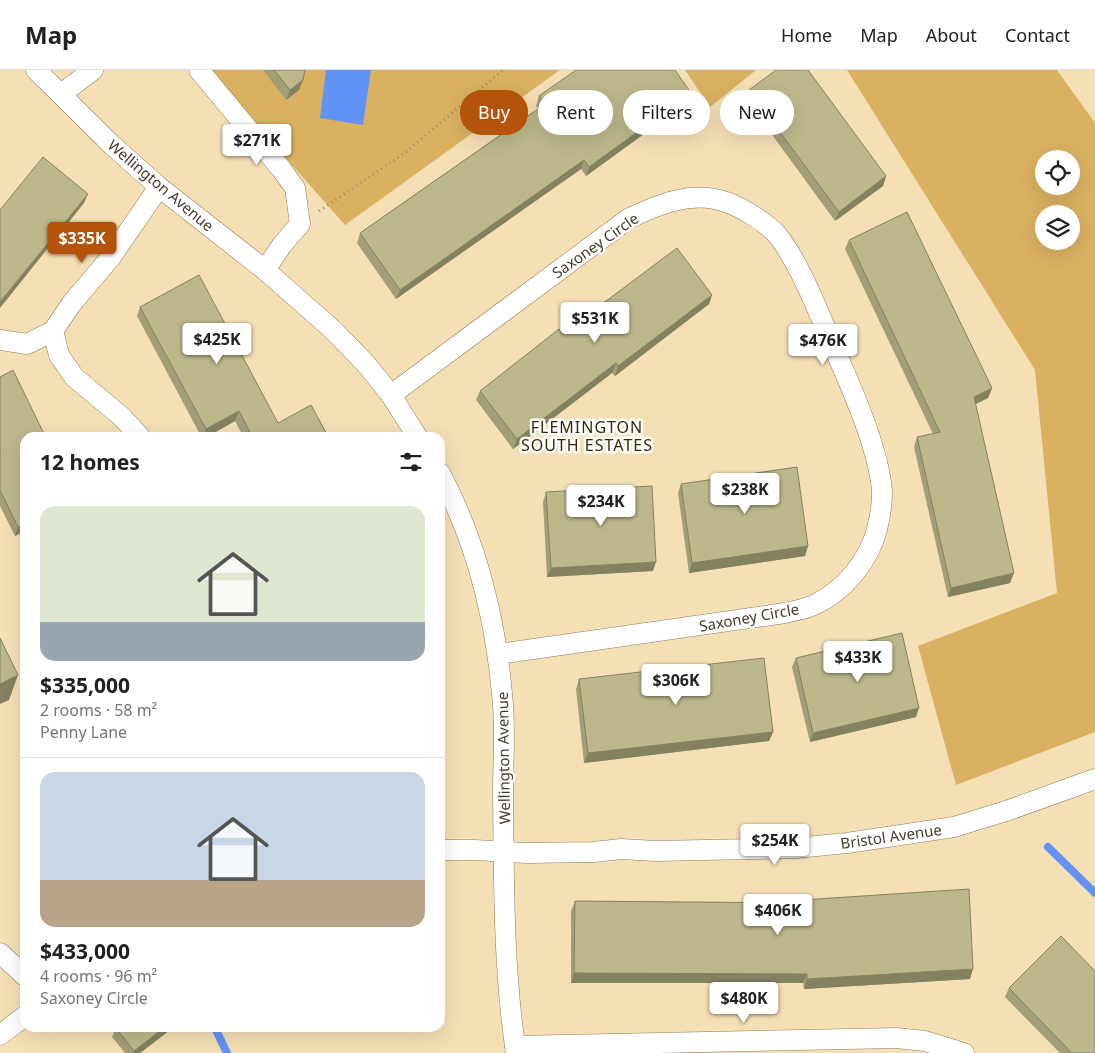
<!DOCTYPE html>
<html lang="en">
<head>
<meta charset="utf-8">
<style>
	body { margin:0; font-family:"Noto Sans",sans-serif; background:#f6f6f6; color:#202124; height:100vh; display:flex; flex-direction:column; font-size:19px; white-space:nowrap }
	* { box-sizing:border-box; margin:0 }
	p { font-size:16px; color:#757577 }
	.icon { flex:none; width:28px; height:28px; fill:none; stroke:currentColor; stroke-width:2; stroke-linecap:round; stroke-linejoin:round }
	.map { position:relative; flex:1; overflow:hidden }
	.details { position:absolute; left:20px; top:362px; width:425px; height:600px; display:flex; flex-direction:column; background:#fff; border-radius:15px; box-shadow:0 5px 20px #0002 }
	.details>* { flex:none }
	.banner { position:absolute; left:460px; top:20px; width:475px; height:45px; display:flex; gap:10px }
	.buttons { position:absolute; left:1035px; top:80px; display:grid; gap:10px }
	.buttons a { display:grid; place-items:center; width:45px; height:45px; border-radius:50%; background:#fff; box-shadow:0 5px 20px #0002; font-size:25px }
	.price { position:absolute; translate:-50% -42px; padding:0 11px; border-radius:5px; background:#fff; color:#222; font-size:16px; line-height:32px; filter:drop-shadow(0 1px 2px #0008) }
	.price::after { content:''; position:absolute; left:50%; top:30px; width:15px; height:11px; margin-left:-8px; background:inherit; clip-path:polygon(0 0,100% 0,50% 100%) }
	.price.selected { background:#b45309; color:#fff }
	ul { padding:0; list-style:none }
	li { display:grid; align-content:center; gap:10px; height:265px; padding:0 20px }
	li+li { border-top:1px solid #e0e0e0 }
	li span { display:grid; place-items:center; height:155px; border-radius:15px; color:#555 }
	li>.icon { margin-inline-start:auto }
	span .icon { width:90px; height:90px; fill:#fffc; stroke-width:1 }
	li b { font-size:21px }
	h2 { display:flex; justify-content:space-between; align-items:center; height:60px; padding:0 20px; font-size:21px }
	.chip { padding:0 18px; border-radius:22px; background:#fff; box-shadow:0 5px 20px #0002; font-size:18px; line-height:45px }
	.chip.selected { background:#b45309; color:#fff }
	header { display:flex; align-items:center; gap:30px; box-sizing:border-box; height:70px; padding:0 25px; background:#fff; border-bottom:1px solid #e0e0e0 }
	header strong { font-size:24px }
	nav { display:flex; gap:28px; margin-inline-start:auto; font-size:18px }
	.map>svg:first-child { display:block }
	.green { fill:#d9b161; fill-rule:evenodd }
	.water { fill:#6193f7 }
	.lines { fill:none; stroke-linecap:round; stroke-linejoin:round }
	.stream { stroke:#6193f7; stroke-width:8 }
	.street-casing { stroke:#8f7a53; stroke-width:21 }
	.path { stroke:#9c8d6f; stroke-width:3; stroke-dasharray:1 4; stroke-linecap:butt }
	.street { stroke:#fff; stroke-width:20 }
	.wall { fill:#a29e78 }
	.shaded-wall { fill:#848161 }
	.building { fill:#bcb88b; stroke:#848161 }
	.labels { text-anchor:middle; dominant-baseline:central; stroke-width:5; stroke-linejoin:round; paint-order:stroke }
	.street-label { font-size:15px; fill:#443b2a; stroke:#fff }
	.neighbourhood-label { font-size:16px; letter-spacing:1px; fill:#382700; stroke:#fff }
</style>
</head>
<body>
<header>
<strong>Map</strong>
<nav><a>Home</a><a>Map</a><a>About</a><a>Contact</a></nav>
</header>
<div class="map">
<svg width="1095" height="983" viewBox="0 0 1095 983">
	<rect width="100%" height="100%" fill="#f5dfb5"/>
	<!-- green -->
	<g class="green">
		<path d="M 208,0 L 560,0 L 345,155 Z"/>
		<path d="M 685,0 L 756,0 L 710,37 Z"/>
		<path d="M 847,0 L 1057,0 L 1095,53 L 1095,662 L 956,715 L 918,576 L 1057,523 L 1035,300 ZM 1044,89 L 1071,89 L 1071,116 L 1044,116 ZM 1044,144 L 1071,144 L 1071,171 L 1044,171 Z"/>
	</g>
	<!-- water -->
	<path class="water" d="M 326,0 L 371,0 L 363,55 L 320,48 Z"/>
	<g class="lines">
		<!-- stream -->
		<g class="stream">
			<path d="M 1048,777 L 1095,823"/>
			<path d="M 215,958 L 227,983"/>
		</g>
		<!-- street casing -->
		<g class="street-casing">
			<g id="street">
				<path d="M 36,0 L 112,75 L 159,117 L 265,200 L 333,260 L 366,294 L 391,325 L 418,368"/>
				<path d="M 199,0 L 282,100 L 295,118 L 300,154 L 282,175 L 265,200"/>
				<path d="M 61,24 L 93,0"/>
				<path d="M 53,261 L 59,285 L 74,307 L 122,347 L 141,368"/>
				<path d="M 0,270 L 27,274 L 53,261 L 72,233 L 111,187 L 159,117"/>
				<path d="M 391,325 L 628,149 C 659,134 692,120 726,132 C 741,137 769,154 779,167 C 800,195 817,239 831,271 C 850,315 878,375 882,421 C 882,432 880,448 877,459 C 869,491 844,521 814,535 C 805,539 794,541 785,543 L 498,584"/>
				<path d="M 440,403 C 477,473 495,546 502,624 C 506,656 503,690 503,722 C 504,809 503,897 516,983"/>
				<path d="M 440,780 L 474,780 L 527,783 L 594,782 L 621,779 L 656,781 L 796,778 L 847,773 L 954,757 L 1009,740 L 1095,709"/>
				<path d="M 0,883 L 25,906"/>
				<path d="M 0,965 L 25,946"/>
				<path d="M 515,976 L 896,968 L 925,971 L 964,983"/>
			</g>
		</g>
		<!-- path -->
		<path class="path" d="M 319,141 L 406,82 L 503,0"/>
		<!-- street -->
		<use href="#street" class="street"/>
	</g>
	<!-- wall -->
	<g class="wall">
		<path d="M 263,0 L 305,0 L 299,20 L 286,30 Z"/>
		<path d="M 749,20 L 886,106 L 883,116 L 835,151 L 746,29 Z"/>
		<path d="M 539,26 L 688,32 L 586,106 L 581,99 L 396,229 L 357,173 L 360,163 L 538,39 L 536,36 Z"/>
		<path d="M 849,170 L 992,318 L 988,328 L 975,334 L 1010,513 L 948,527 L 914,377 L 917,367 L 933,364 L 845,179 Z"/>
		<path d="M 712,225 L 709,234 L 615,306 L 612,303 L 513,379 L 476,330 L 480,321 L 562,264 Z"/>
		<path d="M 140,237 L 278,353 L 329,368 L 244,368 L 235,351 L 205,368 L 202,368 L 137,246 Z"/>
		<path d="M 0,307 L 25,368 L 25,466 L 23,462 L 15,466 L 0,436 Z"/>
		<path d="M 681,414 L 808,476 L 805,486 L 689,503 L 678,423 Z"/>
		<path d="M 546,422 L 653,501 L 547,507 L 543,432 Z"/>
		<path d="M 796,588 L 916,647 L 810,672 L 792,597 Z"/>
		<path d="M 579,609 L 773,662 L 769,671 L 584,693 L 576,619 Z"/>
		<path d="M 802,830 L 970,909 L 804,919 L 803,913 L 571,913 L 571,841 L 575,831 L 801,833 Z"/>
		<path d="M 1009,918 L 1095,983 L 1060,983 L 1005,927 Z"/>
		<path d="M 116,958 L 170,960 L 140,983 L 125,983 L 112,967 Z"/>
	</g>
	<!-- shaded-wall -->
	<g class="shaded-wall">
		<path d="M 303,10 L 299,20 L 286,30 L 290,20 Z"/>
		<path d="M 691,23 L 688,32 L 586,106 L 589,97 Z"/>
		<path d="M 584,90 L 581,99 L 396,229 L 400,220 Z"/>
		<path d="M 886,106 L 883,116 L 835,151 L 839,142 Z"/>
		<path d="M 88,124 L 84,133 L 0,238 L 0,232 Z"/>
		<path d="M 712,225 L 709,234 L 615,306 L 618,296 Z"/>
		<path d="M 616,293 L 612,303 L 513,379 L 517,369 Z"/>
		<path d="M 992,318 L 988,328 L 970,337 L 974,327 Z"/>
		<path d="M 239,341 L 235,351 L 205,368 L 203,368 L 206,359 Z"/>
		<path d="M 25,454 L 25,457 L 23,462 L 15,466 L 18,457 Z"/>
		<path d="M 808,476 L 805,486 L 689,503 L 692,493 Z"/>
		<path d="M 656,492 L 653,501 L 547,507 L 551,498 Z"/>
		<path d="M 1014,503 L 1010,513 L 948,527 L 951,518 Z"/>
		<path d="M 18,605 L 9,630 L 0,634 L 0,614 Z"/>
		<path d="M 919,638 L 916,647 L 810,672 L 813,663 Z"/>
		<path d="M 773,662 L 769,671 L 584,693 L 588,683 Z"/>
		<path d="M 973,899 L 970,909 L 804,919 L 807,909 Z"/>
		<path d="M 574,903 L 807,904 L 803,913 L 571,913 Z"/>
		<path d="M 164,958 L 171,958 L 170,960 L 140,983 L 133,983 L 134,981 Z"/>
	</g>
	<!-- building -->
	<g class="building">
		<path d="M 274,0 L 305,0 L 303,10 L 290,20 Z"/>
		<path d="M 576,0 L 675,0 L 691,23 L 589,97 L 584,90 L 400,220 L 360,163 L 545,34 L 539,26 Z"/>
		<path d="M 776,0 L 808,0 L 886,106 L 839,142 L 749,20 Z"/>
		<path d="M 43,87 L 88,124 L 0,232 L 0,140 Z"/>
		<path d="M 907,142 L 992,318 L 974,327 L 1014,503 L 951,518 L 917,367 L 940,362 L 849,170 Z"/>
		<path d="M 677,178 L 712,225 L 618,296 L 616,293 L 517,369 L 480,321 L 559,259 L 562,264 Z"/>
		<path d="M 199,205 L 278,353 L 311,335 L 329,368 L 253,368 L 239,341 L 206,359 L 140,237 Z"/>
		<path d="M 13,300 L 46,368 L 25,368 L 25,454 L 18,457 L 0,420 L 0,307 Z"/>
		<path d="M 797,397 L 808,476 L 692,493 L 681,414 Z"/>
		<path d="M 652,416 L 656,492 L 551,498 L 546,422 Z"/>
		<path d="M 902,563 L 919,638 L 813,663 L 796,588 Z"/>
		<path d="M 0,568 L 18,605 L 0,614 Z"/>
		<path d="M 764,588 L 773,662 L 588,683 L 579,609 Z"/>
		<path d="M 969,819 L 973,899 L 807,909 L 807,904 L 574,903 L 575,831 L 803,833 L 802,830 Z"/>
		<path d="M 1061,866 L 1095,901 L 1095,983 L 1072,983 L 1009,918 Z"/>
		<path d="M 116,958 L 164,958 L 134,981 Z"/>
	</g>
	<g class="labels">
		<!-- street labels -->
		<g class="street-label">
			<text transform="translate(161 115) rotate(40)">Wellington Avenue</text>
			<text transform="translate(595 175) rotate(-35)">Saxoney Circle</text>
			<text transform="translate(749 547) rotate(-10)">Saxoney Circle</text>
			<text transform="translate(503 688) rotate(-91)">Wellington Avenue</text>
			<text transform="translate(891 766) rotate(-8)">Bristol Avenue</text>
		</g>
		<!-- neighbourhood labels -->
		<g class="neighbourhood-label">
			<text x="587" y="357">FLEMINGTON<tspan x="587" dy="18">SOUTH ESTATES</tspan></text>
		</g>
	</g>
</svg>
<div class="buttons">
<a><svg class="icon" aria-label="locate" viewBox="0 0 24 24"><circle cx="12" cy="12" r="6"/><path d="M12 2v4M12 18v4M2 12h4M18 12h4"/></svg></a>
<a><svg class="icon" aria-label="layers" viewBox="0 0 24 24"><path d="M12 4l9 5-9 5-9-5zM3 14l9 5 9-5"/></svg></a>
</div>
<b class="price" style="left:257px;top:96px">$271K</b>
<b class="price selected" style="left:82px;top:194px">$335K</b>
<b class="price" style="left:595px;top:274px">$531K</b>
<b class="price" style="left:217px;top:295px">$425K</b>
<b class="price" style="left:823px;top:296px">$476K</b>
<b class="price" style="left:745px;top:445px">$238K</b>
<b class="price" style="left:601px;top:457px">$234K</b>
<b class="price" style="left:858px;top:613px">$433K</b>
<b class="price" style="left:676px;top:636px">$306K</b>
<b class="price" style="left:775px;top:796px">$254K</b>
<b class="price" style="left:778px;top:866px">$406K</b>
<b class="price" style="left:744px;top:954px">$480K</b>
<div class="banner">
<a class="chip selected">Buy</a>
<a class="chip">Rent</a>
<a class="chip">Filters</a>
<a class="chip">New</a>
</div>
<section class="details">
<h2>12 homes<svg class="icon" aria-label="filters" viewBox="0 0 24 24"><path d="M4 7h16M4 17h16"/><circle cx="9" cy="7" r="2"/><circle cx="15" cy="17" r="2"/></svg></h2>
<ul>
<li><span style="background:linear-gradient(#dfe7d0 75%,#9aa5b1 0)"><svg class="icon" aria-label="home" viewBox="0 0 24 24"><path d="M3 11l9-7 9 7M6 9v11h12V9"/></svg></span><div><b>$335,000</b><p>2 rooms · 58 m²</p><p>Penny Lane</p></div></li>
<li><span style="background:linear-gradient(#c9d6e8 70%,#b9a48a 0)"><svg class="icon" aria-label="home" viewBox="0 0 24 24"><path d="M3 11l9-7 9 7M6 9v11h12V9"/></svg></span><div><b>$433,000</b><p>4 rooms · 96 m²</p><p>Saxoney Circle</p></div></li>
</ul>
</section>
</div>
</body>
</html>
